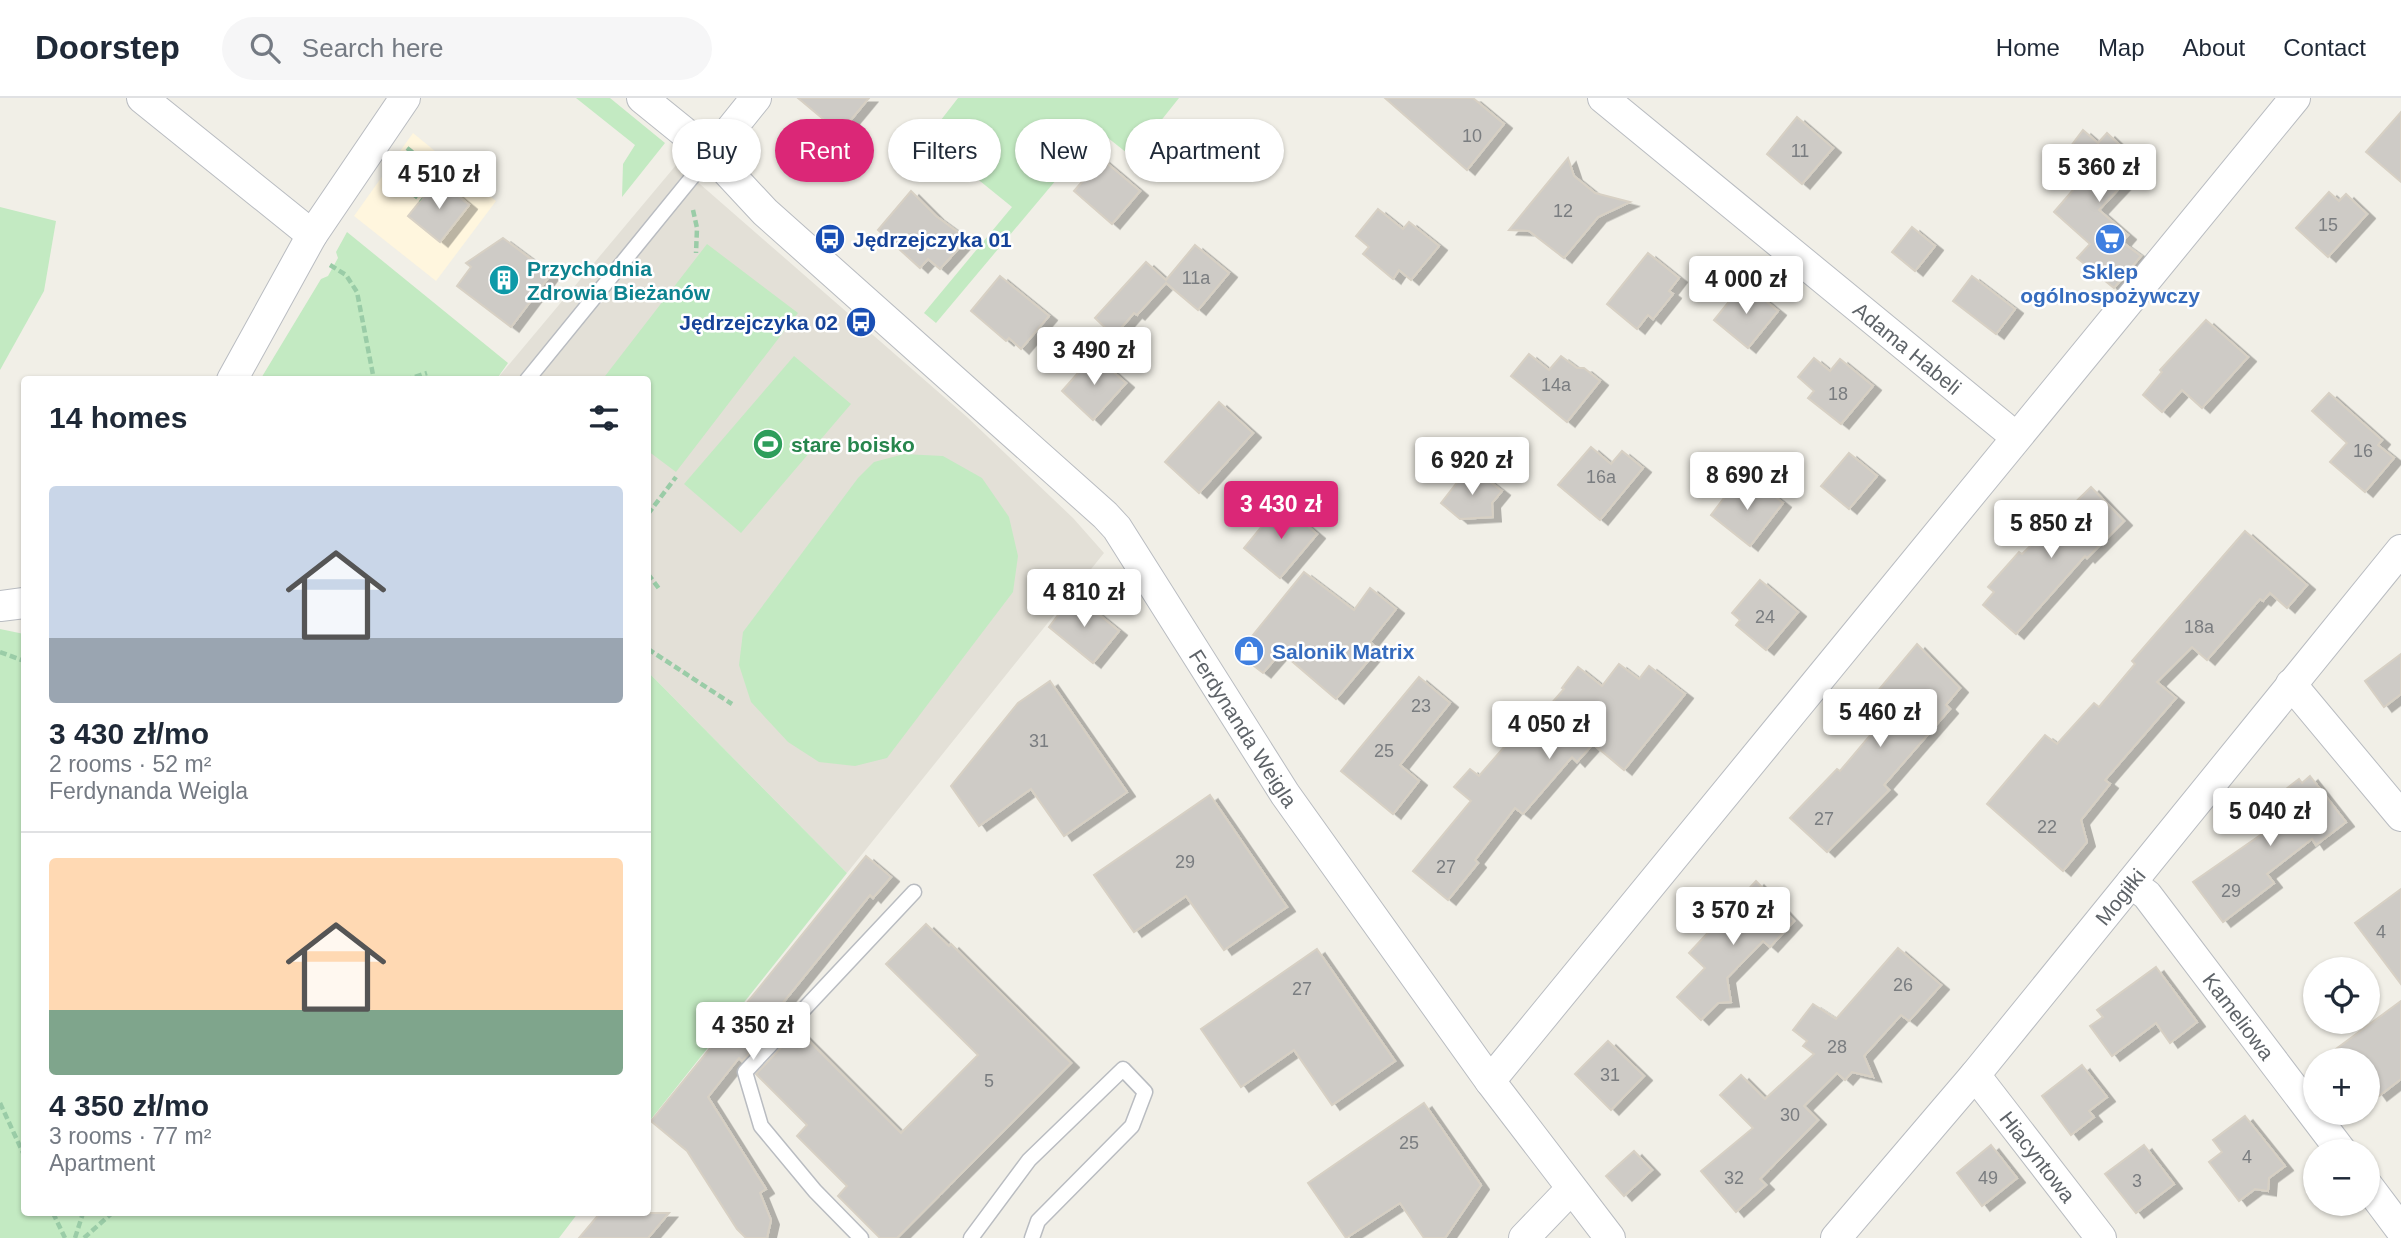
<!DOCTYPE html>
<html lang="en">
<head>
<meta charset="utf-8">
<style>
	body { margin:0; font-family:Arial,sans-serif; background:#f6f6f7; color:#1f2937; height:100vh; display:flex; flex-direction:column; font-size:26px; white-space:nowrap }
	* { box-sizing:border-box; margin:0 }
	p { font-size:23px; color:#747a83 }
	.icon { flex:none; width:38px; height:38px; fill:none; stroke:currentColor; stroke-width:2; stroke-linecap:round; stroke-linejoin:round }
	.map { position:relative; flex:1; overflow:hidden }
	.details { position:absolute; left:21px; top:278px; width:630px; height:840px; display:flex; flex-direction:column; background:#fff; border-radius:7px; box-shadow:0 2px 5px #0004 }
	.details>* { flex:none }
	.banner { position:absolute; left:672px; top:21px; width:665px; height:63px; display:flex; gap:14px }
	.fabs { position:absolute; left:2303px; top:859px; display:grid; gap:14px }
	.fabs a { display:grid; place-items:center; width:77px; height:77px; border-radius:50%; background:#fff; box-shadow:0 2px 5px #0004; font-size:35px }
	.price { position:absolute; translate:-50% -60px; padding:0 16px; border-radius:7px; background:#fff; color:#222; font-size:23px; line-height:46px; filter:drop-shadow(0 2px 4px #0008) }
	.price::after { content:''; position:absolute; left:50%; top:42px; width:21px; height:16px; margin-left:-10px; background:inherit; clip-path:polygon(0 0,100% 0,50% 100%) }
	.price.active { background:#db2777; color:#fff }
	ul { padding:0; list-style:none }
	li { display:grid; align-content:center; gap:14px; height:371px; padding:0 28px }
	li+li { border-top:2px solid #e0e1e3 }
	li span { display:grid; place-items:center; height:217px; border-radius:7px; color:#555 }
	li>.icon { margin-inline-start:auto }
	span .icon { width:126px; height:126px; fill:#fffc; stroke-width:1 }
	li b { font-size:30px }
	h2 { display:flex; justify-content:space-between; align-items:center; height:84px; padding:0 28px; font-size:30px }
	.tag { padding:0 24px; border-radius:32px; background:#fff; box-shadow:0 2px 5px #0004; font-size:24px; line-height:63px }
	.tag.active { background:#db2777; color:#fff }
	header { display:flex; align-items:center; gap:42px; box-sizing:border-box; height:98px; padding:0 35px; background:#fff; border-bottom:2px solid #e0e1e3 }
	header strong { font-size:33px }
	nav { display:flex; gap:38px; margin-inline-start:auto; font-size:24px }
	.search { width:490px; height:63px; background:#f6f6f7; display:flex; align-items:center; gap:18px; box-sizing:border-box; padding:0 24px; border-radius:38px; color:#747a83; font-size:26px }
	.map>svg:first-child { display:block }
	.commercial { fill:#fff6de }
	.education { fill:#e3e0d7 }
	.green { fill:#c3eac2 }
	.building { fill:#cecbc6; stroke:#d7d0c4; stroke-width:2; filter:url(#shadow) }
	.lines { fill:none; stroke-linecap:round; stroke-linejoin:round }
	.service-casing { stroke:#b9bcc1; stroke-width:17 }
	.minor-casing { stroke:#b9bcc1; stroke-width:32 }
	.path { stroke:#9acca7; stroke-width:4.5; stroke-dasharray:7 3.5; stroke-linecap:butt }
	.service { stroke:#fff; stroke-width:14 }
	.minor { stroke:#fff; stroke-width:30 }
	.labels { text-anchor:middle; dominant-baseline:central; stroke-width:5; stroke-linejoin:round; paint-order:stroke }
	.number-label { font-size:18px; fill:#7a7d80 }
	.transit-label { font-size:21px; font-weight:bold; fill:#164399; stroke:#fff; text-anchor:start }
	.culture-label { font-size:21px; font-weight:bold; fill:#0d838f; stroke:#fff; text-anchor:start }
	.shop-label { font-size:21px; font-weight:bold; fill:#366cbe; stroke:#fff }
	.street-label { font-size:21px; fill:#5e6368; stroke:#fff }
	.leisure-label { font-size:21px; font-weight:bold; fill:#27864d; stroke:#fff; text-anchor:start }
</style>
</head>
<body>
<header>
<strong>Doorstep</strong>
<div class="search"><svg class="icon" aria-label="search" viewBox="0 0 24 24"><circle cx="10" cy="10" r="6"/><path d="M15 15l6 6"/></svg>Search here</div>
<nav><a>Home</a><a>Map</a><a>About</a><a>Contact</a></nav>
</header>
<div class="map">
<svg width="2401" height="1140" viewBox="0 0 2401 1140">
	<defs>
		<filter id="shadow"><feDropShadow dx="8" dy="4.5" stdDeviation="0" flood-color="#0004"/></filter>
	</defs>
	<rect width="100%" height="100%" fill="#f1efe7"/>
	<!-- commercial -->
	<path class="commercial" d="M 413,35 L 496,103 L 436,183 L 354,118 Z"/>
	<!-- education -->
	<path class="education" d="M 677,66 L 967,319 L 1073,420 L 1104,455 L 847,775 L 648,574 L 648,282 L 496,282 Z"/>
	<!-- green -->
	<g class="green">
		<path d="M 576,0 L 610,0 L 665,45 L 622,99 L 623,66 L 635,47 Z"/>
		<path d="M 958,0 L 1179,0 L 1132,59 L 1098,32 L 936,225 L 924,215 L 1012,109 L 927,40 Z"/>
		<path d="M 0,109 L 56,123 L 44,193 L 0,272 Z"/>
		<path d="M 347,134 L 508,265 L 496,282 L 260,282 L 321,181 L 328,178 L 338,160 L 336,154 Z"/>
		<path d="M 707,146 L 798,215 L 676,374 L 648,353 L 648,282 L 602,282 Z"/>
		<path d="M 794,258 L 851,306 L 741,435 L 684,386 Z"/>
		<path d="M 904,356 L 943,358 L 982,380 L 1009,419 L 1018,458 L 1013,494 L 887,660 L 855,668 L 819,664 L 788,644 L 751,604 L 739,567 L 743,534 L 858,380 L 874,364 Z"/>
		<path d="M 0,531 L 24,536 L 24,1115 L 578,1115 L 559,1140 L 0,1140 Z"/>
		<path d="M 648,574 L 847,775 L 648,1025 Z"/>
	</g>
	<!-- building -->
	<g class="building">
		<path d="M 798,0 L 869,0 L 840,35 Z"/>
		<path d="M 1385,0 L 1473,0 L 1504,26 L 1467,72 Z"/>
		<path d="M 2401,14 L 2401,84 L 2366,54 Z"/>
		<path d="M 1797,19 L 1833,50 L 1802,86 L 1767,56 Z"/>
		<path d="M 2083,32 L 2098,45 L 2107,35 L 2141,67 L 2099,112 L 2128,137 L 2122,144 L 2141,158 L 2114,190 L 2077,160 L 2090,146 L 2054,114 L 2080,84 L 2059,64 Z"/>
		<path d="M 1568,60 L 1574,78 L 1595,95 L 1630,104 L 1598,119 L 1564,160 L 1529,133 L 1509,132 Z"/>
		<path d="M 1102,61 L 1140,93 L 1112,126 L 1074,93 Z"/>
		<path d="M 438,81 L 469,107 L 440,144 L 408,118 Z"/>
		<path d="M 911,93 L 936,118 L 967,141 L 940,171 L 928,161 L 920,170 L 878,132 Z"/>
		<path d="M 2329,94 L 2339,103 L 2346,96 L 2367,116 L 2328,159 L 2296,130 Z"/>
		<path d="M 1378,111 L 1403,131 L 1409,124 L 1439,148 L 1411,182 L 1399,172 L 1393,181 L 1363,156 L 1369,149 L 1356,138 Z"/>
		<path d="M 1912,129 L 1935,148 L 1915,173 L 1892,154 Z"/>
		<path d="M 503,140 L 551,176 L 511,229 L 457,188 L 471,169 L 466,165 Z"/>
		<path d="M 1195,147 L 1229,175 L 1198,212 L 1166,185 L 1137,217 L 1134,215 L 1114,238 L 1095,220 L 1146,164 L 1166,182 Z"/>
		<path d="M 1648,155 L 1679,180 L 1669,193 L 1673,196 L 1653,221 L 1648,217 L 1637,231 L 1607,206 Z"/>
		<path d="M 1000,178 L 1049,218 L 1021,251 L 1009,240 L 1006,243 L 971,213 Z"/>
		<path d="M 1972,178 L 2015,211 L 1996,236 L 1953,203 Z"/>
		<path d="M 1744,185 L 1778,213 L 1748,250 L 1714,222 Z"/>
		<path d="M 2206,222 L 2248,259 L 2202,310 L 2182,292 L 2162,314 L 2143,297 L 2162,274 L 2160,272 Z"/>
		<path d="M 1529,256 L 1549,272 L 1561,258 L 1577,270 L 1584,270 L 1600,283 L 1567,324 L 1511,278 Z"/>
		<path d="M 1094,257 L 1126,285 L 1093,322 L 1062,293 Z"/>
		<path d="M 1814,260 L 1830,273 L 1840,261 L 1873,288 L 1841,326 L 1808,300 L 1814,293 L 1798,279 Z"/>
		<path d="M 2329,295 L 2382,342 L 2378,347 L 2394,360 L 2365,394 L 2330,364 L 2347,345 L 2312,313 Z"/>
		<path d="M 1219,304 L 1253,335 L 1199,395 L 1165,364 Z"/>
		<path d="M 1591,349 L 1611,366 L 1622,353 L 1643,370 L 1600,422 L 1558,387 Z"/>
		<path d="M 1849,355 L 1877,378 L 1849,411 L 1821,388 Z"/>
		<path d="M 1470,368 L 1502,393 L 1492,405 L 1493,419 L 1460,421 L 1441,405 Z"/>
		<path d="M 1757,384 L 1783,405 L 1750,448 L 1711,417 L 1734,387 L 1746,397 Z"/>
		<path d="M 2091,389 L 2124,423 L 2087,460 L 2085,458 L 2016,536 L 1983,507 L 1994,494 L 1988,489 L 2019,454 L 2022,456 Z"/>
		<path d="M 1281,405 L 1317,436 L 1280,480 L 1244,450 Z"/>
		<path d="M 2245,433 L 2307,487 L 2287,510 L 2270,495 L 2263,503 L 2260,501 L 2207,562 L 2192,549 L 2157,584 L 2176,600 L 2105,682 L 2110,686 L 2081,722 L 2087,744 L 2063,773 L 1987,706 L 2045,637 L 2057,646 L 2094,605 L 2099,609 L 2135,566 L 2132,563 Z"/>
		<path d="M 1304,474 L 1354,512 L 1370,490 L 1396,511 L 1370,544 L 1378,551 L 1336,601 L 1281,554 L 1263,575 L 1245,561 L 1244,548 Z"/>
		<path d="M 1760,482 L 1798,514 L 1766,552 L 1736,527 L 1740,522 L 1732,515 Z"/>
		<path d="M 1074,496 L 1119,533 L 1093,565 L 1049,529 Z"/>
		<path d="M 1917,546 L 1960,590 L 1946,607 L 1950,611 L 1884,687 L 1889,692 L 1827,754 L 1790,720 L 1837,671 L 1840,673 L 1884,621 L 1871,601 Z"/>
		<path d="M 2401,556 L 2401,596 L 2384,609 L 2365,583 Z"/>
		<path d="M 1619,566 L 1639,581 L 1649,568 L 1685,596 L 1624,672 L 1593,646 L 1577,664 L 1572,659 L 1523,716 L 1515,710 L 1475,762 L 1478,765 L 1448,802 L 1413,773 L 1471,703 L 1454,689 L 1470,671 L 1479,678 L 1518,633 L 1523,638 L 1564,591 L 1562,590 L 1578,569 L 1602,588 Z"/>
		<path d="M 1419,579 L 1450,605 L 1400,667 L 1419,683 L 1393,716 L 1341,673 Z"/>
		<path d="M 1050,583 L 1127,694 L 1064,738 L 1031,691 L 979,728 L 951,688 L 1018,605 Z"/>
		<path d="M 2310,678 L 2346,724 L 2316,747 L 2312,741 L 2267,776 L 2274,785 L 2223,824 L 2193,784 L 2282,722 L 2268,705 L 2299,681 L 2302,685 Z"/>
		<path d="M 1210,697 L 1287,809 L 1224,852 L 1186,798 L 1134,834 L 1094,777 Z"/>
		<path d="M 866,758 L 891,779 L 873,800 L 870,797 L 777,912 L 784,919 L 742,963 L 739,960 L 708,999 L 766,1091 L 760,1095 L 771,1122 L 767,1140 L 746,1140 L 737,1131 L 687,1053 L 651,1023 Z"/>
		<path d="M 1756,783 L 1794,823 L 1770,849 L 1763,843 L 1727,880 L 1731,904 L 1718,905 L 1701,922 L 1677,899 L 1705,870 L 1689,855 Z"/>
		<path d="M 2401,791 L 2401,886 L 2355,825 Z"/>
		<path d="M 926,826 L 949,848 L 951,846 L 1071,965 L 897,1140 L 880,1140 L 838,1098 L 847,1088 L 797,1038 L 807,1027 L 756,976 L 798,932 L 901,1035 L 978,957 L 886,866 Z"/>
		<path d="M 1898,850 L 1941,887 L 1909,923 L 1901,917 L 1864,958 L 1873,979 L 1852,974 L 1845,982 L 1837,975 L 1804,1008 L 1818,1022 L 1760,1081 L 1766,1087 L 1736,1114 L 1701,1073 L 1753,1030 L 1720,997 L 1741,977 L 1765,1001 L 1814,956 L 1803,948 L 1807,943 L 1793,932 L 1813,906 L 1836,921 Z"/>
		<path d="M 1317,851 L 1395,963 L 1332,1007 L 1294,952 L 1241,989 L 1201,931 Z"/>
		<path d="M 2156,869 L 2197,924 L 2170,945 L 2156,925 L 2112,958 L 2090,928 L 2103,919 L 2097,912 Z"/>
		<path d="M 2401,903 L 2401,981 L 2379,998 L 2368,983 L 2368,962 L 2321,962 Z"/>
		<path d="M 1608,943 L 1644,978 L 1611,1012 L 1575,976 Z"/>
		<path d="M 2082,967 L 2107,999 L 2089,1013 L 2094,1019 L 2071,1037 L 2042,998 Z"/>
		<path d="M 1424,1005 L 1481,1087 L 1445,1140 L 1424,1140 L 1400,1105 L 1346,1140 L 1308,1085 Z"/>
		<path d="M 2245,1018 L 2285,1068 L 2269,1080 L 2268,1093 L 2255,1091 L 2239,1103 L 2209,1064 L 2222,1054 L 2213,1042 Z"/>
		<path d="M 1991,1047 L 2017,1080 L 1982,1108 L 1957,1075 Z"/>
		<path d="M 2144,1047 L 2174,1086 L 2136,1115 L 2105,1076 Z"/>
		<path d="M 1634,1053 L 1652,1072 L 1624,1098 L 1606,1078 Z"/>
		<path d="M 600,1115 L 669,1115 L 648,1140 L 579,1140 Z"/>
	</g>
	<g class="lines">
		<!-- service casing -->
		<g class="service-casing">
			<g id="service">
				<path d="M 527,282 L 711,56"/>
				<path d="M 861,1140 L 815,1093 L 761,1028 L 745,974 L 914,794"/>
				<path d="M 971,1140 L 1029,1062 L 1123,971 L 1145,994 L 1132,1028 L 1038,1123 L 1032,1140"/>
			</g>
		</g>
		<!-- minor casing -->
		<g class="minor-casing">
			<g id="minor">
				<path d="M 142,0 L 312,137"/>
				<path id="s1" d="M 642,0 L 711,56 L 765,114 L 1105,417 L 1117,430 L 1285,696 L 1490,983 L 1610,1140"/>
				<path id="s2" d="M 1603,0 L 2016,339"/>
				<path d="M 711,56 L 756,0"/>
				<path d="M 232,282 L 312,137 L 405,0"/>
				<path d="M 0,508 L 24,505"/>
				<path d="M 2291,586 L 2401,718"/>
				<path id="s3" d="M 2131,785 L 2147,797 L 2342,1054"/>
				<path id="s4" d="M 1975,977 L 2101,1140"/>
				<path d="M 1490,983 L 2295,0"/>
				<path d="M 2368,1088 L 2401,1132"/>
				<path d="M 1524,1140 L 1571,1091"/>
				<path id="s5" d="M 1836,1140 L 1975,977 L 2401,452"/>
			</g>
		</g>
		<!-- path -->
		<g class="path">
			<path d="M 407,50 L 452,86 L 449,90"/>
			<path d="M 387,76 L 421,102"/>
			<path d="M 693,112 L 697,130 L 696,155"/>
			<path d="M 330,167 L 346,177 L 357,194 L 374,282"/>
			<path d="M 405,282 L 427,275"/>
			<path d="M 648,416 L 676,379"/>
			<path d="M 648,476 L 660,492"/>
			<path d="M 648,551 L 732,606"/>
			<path d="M 0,554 L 24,563"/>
			<path d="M 0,1005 L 24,1057"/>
			<path d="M 53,1115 L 65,1140"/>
			<path d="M 75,1140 L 83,1115"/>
			<path d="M 84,1140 L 112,1115"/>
		</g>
		<!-- service -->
		<use href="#service" class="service"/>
		<!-- minor -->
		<use href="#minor" class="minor"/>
	</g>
	<!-- icons -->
	<defs>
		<g id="bus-disc" transform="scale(1.575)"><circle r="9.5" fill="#1a4fb4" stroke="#fff"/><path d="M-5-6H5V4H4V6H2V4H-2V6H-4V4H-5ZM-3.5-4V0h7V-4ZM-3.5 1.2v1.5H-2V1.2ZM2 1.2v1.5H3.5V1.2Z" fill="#fff"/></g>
		<g id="supermarket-disc" transform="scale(1.575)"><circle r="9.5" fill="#3f7fe0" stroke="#fff"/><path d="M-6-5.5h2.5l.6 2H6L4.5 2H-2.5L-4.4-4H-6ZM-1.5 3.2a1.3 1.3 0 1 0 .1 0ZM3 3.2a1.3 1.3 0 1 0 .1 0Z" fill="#fff"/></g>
		<g id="building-disc" transform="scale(1.575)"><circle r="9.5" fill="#0f9aa8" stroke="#fff"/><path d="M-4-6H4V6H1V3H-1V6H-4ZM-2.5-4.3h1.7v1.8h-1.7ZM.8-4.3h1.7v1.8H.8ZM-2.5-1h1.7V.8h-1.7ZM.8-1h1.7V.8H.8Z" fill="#fff"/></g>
		<g id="stadium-disc" transform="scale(1.575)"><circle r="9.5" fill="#2e9e5b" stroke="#fff"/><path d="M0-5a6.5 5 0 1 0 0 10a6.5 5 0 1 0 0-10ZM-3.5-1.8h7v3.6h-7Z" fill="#fff"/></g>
		<g id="shop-disc" transform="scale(1.575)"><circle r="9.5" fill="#3f7fe0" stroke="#fff"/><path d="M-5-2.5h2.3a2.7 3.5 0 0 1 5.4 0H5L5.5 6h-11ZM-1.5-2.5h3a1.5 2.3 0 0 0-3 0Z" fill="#fff"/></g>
	</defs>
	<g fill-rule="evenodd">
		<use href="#bus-disc" x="830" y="141"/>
		<use href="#supermarket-disc" x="2110" y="141"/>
		<use href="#building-disc" x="504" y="182"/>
		<use href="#bus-disc" x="861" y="224"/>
		<use href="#stadium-disc" x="768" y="346"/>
		<use href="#shop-disc" x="1249" y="553"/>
	</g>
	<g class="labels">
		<!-- number labels -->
		<g class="number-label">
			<text x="1472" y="38">10</text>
			<text x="1800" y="53">11</text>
			<text x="1563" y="113">12</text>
			<text x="2328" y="127">15</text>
			<text x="1196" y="180">11a</text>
			<text x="1556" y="287">14a</text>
			<text x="1838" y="296">18</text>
			<text x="2363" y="353">16</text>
			<text x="1601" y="379">16a</text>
			<text x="1765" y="519">24</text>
			<text x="2199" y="529">18a</text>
			<text x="1421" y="608">23</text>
			<text x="1039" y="643">31</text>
			<text x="1384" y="653">25</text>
			<text x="1824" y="721">27</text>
			<text x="2047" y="729">22</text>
			<text x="1185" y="764">29</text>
			<text x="1446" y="769">27</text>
			<text x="2231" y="793">29</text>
			<text x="2381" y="834">4</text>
			<text x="1903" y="887">26</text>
			<text x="1302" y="891">27</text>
			<text x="1837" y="949">28</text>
			<text x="1610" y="977">31</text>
			<text x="989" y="983">5</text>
			<text x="1790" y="1017">30</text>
			<text x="1409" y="1045">25</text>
			<text x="2247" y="1059">4</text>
			<text x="1734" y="1080">32</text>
			<text x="1988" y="1080">49</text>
			<text x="2137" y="1083">3</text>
		</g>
		<!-- transit labels -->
		<g class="transit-label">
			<text x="853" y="141">Jędrzejczyka 01</text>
			<text x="838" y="224" text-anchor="end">Jędrzejczyka 02</text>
		</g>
		<!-- culture labels -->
		<g class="culture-label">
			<text x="527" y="170">Przychodnia<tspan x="527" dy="24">Zdrowia Bieżanów</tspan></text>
		</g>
		<!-- shop labels -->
		<g class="shop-label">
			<text x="2110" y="173">Sklep<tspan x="2110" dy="24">ogólnospożywczy</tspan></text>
			<text x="1272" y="553" text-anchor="start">Salonik Matrix</text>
		</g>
		<!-- street labels -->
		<g class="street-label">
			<text stroke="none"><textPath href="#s2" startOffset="394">Adama Habeli</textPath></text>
			<text stroke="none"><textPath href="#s1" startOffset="878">Ferdynanda Weigla</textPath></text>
			<text stroke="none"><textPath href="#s5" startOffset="444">Mogiłki</textPath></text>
			<text stroke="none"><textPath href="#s3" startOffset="172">Kameliowa</textPath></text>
			<text stroke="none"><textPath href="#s4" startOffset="103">Hiacyntowa</textPath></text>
		</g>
		<!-- leisure labels -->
		<g class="leisure-label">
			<text x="791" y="346">stare boisko</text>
		</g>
	</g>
</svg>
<div class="fabs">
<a><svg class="icon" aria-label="locate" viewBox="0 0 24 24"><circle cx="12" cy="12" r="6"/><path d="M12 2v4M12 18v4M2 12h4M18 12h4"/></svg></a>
<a>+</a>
<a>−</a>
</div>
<b class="price" style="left:2099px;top:106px">5 360 zł</b>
<b class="price" style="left:439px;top:113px">4 510 zł</b>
<b class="price" style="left:1746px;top:218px">4 000 zł</b>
<b class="price" style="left:1094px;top:289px">3 490 zł</b>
<b class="price" style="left:1472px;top:399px">6 920 zł</b>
<b class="price" style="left:1747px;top:414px">8 690 zł</b>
<b class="price active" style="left:1281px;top:443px">3 430 zł</b>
<b class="price" style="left:2051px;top:462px">5 850 zł</b>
<b class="price" style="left:1084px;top:531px">4 810 zł</b>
<b class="price" style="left:1880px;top:651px">5 460 zł</b>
<b class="price" style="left:1549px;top:663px">4 050 zł</b>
<b class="price" style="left:2270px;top:750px">5 040 zł</b>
<b class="price" style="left:1733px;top:849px">3 570 zł</b>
<b class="price" style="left:753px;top:964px">4 350 zł</b>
<div class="banner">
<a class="tag">Buy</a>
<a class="tag active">Rent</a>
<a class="tag">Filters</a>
<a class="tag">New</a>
<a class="tag">Apartment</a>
</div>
<section class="details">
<h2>14 homes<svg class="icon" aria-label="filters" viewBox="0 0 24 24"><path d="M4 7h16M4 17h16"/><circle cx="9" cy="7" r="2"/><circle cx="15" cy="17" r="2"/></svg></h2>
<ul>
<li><span style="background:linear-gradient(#c9d6e8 70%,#9aa5b1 0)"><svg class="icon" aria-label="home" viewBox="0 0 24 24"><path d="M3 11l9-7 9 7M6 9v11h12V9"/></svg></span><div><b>3 430 zł/mo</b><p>2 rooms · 52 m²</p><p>Ferdynanda Weigla</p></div></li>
<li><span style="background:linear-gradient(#ffd9b3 70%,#7fa58c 0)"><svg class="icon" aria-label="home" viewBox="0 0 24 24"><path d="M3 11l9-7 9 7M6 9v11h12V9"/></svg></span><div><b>4 350 zł/mo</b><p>3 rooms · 77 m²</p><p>Apartment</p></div></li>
</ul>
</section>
</div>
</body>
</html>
